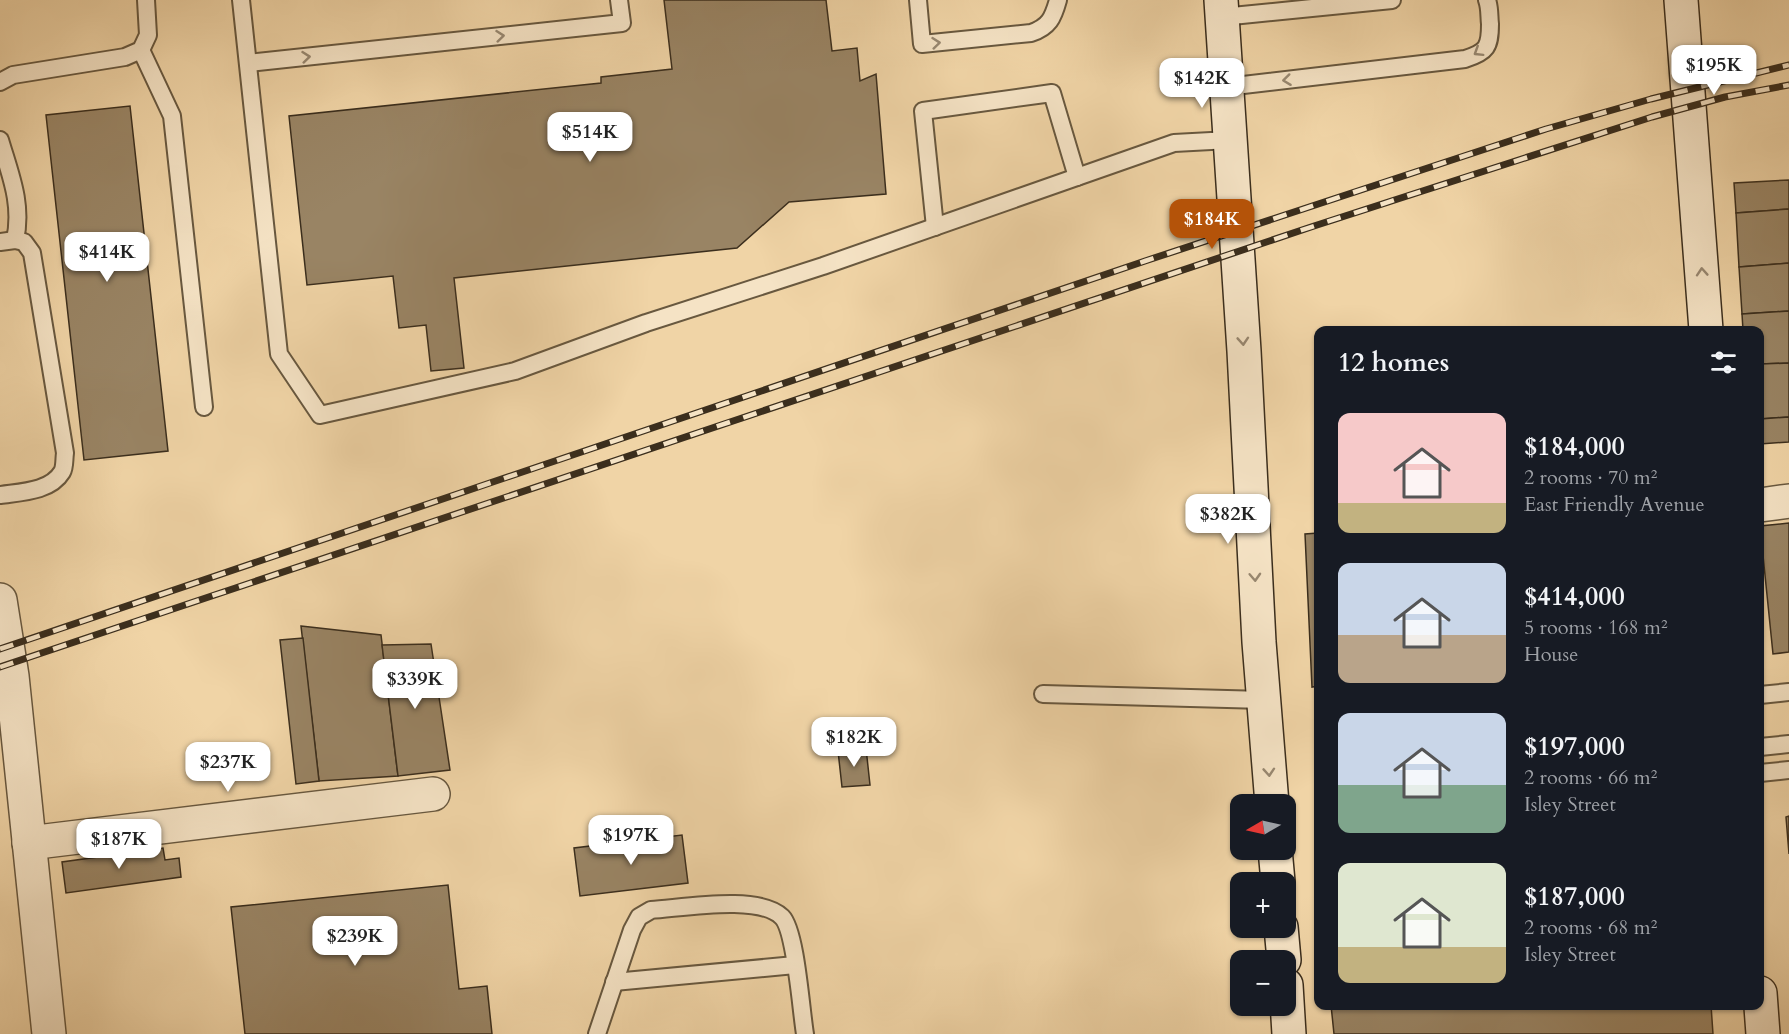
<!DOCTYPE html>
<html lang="en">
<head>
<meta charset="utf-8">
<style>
	body { margin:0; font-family:Cardo,serif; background:#20242c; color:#f1f3f6; height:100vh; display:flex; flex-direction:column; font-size:22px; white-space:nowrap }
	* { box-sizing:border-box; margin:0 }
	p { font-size:20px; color:#9ea1a6 }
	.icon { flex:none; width:33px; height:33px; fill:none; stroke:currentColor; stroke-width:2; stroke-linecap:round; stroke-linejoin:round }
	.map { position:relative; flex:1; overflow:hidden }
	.side { position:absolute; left:1314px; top:326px; width:450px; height:684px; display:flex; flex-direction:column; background:#171b24; border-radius:12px; box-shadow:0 2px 4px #0004 }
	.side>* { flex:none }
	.needle { width:39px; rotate:261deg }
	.fabs { position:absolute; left:1230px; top:794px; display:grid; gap:12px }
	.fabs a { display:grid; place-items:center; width:66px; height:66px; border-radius:12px; background:#171b24; box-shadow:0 2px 4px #0004; font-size:30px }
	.price { position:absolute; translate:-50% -51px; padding:0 14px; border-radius:12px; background:#fff; color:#222; font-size:20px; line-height:39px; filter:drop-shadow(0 2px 3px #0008) }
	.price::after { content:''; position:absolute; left:50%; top:36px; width:18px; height:14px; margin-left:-9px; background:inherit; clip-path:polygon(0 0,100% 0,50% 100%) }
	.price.selected { background:#b45309; color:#fff }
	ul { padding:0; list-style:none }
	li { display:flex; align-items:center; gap:18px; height:150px; padding:0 24px }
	li span { display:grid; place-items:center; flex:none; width:168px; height:120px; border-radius:12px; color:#555 }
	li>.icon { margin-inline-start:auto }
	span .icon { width:72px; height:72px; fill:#fffc; stroke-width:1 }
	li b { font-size:26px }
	h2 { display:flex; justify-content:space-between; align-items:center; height:72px; padding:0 24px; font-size:26px }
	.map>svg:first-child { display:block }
	.building { fill:#998464; stroke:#3b2e1d; stroke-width:1.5 }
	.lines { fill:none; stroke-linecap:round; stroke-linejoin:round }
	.service-casing { stroke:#68583f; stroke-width:20 }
	.minor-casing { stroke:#68583f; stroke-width:36 }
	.tertiary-casing { stroke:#68583f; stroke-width:36 }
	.secondary-casing { stroke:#3b2e1d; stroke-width:36 }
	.service { stroke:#f5e3c5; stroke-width:16 }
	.minor { stroke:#f5e3c5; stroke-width:33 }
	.tertiary { stroke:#f5e3c5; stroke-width:33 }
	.secondary { stroke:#f5e3c5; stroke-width:33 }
	.rail-casing { stroke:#3b2e1d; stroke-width:7 }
	.rail { stroke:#f5e3c5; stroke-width:4.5; stroke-dasharray:14; stroke-linecap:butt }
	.oneway { stroke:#988871 }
</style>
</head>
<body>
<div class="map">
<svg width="1789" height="1034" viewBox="0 0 1789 1034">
	<rect width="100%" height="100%" fill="#f0d4a6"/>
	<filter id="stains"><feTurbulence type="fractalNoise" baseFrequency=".00333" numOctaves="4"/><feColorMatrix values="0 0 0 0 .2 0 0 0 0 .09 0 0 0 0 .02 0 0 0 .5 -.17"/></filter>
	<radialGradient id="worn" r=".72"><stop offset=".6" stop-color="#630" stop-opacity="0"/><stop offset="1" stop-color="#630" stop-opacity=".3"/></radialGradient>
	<!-- building -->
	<g class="building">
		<path d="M 664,0 L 826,0 L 832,51 L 857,48 L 860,81 L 876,74 L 886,194 L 789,202 L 737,248 L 454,278 L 464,368 L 431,371 L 426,325 L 399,328 L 393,276 L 307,285 L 289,116 L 601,83 L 601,77 L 672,69 Z"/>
		<path d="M 130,106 L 168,451 L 84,460 L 46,115 Z"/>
		<path d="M 1789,180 L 1789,209 L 1736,213 L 1734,183 Z"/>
		<path d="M 1789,209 L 1789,263 L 1739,267 L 1736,213 Z"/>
		<path d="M 1789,263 L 1789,311 L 1742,314 L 1739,267 Z"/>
		<path d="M 1789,311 L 1789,363 L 1760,364 L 1760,330 L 1743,330 L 1742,314 Z"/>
		<path d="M 1789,363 L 1789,417 L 1760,419 L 1760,364 Z"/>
		<path d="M 1789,417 L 1789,442 L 1760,444 L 1760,419 Z"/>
		<path d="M 1789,523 L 1789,652 L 1773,654 L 1760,526 Z"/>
		<path d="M 1318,533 L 1318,686 L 1312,687 L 1305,534 Z"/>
		<path d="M 301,626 L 381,635 L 398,776 L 319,781 Z"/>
		<path d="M 303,638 L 319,781 L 296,784 L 280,640 Z"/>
		<path d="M 431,644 L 450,770 L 398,776 L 382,645 Z"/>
		<path d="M 866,748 L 870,785 L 842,787 L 838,751 Z"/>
		<path d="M 1789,816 L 1789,854 L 1786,817 Z"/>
		<path d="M 682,835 L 688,883 L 580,896 L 574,848 Z"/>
		<path d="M 163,848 L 165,860 L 179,858 L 181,877 L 66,893 L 62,862 Z"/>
		<path d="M 448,885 L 459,989 L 487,986 L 492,1034 L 245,1034 L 231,907 Z"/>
		<path d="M 1331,1005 L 1711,1005 L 1713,1034 L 1334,1034 Z"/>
	</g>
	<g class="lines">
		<!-- service casing -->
		<g class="service-casing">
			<g id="service">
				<path d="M 241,0 L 279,354 L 320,415 L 515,371 L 646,323 L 823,266 L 1174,143 L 1230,140"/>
				<path d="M 918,0 L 922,44 L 1031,33 C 1049,27 1053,18 1058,0"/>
				<path d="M 1222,17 L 1392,0"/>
				<path d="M 141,50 L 172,116 L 204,407"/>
				<path d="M 248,63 L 622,23 L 619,0"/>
				<path d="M 0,82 L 13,75 L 125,57 L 141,50 L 148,35 L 146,0"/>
				<path d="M 1226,87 L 1465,59 C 1487,52 1490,47 1490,24 C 1489,16 1490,8 1487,0"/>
				<path d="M 0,140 C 10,174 23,204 15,240"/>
				<path d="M 935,227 L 923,111 L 1052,93 L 1077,177"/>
				<path d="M 0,242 L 15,240 L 24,242 L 32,253 L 65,453 C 64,459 65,467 62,472 C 50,492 20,492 0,495"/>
				<path d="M 1043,694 L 1264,700"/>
				<path d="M 1760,695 L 1789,692"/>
				<path d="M 1760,747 L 1789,744"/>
				<path d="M 1760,773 L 1789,770"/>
				<path d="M 614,982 L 795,965"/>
				<path d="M 597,1034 L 632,930 L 639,917 L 651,910 C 683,908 759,894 782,917 C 796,931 801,1011 805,1034"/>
			</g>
		</g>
		<!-- minor casing -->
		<g class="minor-casing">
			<g id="minor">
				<path d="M 1760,505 L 1789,501"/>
				<path d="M 29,843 L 433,794"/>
			</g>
		</g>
		<!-- tertiary casing -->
		<g class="tertiary-casing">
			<path id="tertiary" d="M 0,600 L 12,676 L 49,1034"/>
		</g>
		<!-- secondary casing -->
		<g class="secondary-casing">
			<g id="secondary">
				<path d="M 1221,0 L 1244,351 L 1259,642 L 1272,804"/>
				<path d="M 1681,0 L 1706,330"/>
				<path d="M 1275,849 L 1278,882"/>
				<path d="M 1281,927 L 1284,960"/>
				<path d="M 1286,985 L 1289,1034"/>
				<path d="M 1760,993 L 1763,1034"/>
			</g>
		</g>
		<!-- service -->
		<use href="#service" class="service"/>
		<!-- minor -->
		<use href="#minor" class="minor"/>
		<!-- tertiary -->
		<use href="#tertiary" class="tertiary"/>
		<!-- secondary -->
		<use href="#secondary" class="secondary"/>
		<!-- rail casing -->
		<g class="rail-casing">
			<g id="rail">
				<path d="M 0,649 L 1145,261 L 1546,129 L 1651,99 L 1789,65"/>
				<path d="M 0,667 L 1314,226 L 1652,117 L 1725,97 L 1789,85"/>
			</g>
		</g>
		<!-- rail -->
		<use href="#rail" class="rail"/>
	</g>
	<!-- one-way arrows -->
	<defs><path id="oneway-chevron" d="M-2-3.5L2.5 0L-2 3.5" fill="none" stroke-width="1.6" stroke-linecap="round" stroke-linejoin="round" transform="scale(1.5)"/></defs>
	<g class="oneway">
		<use href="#oneway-chevron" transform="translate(500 36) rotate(-6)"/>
		<use href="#oneway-chevron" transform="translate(936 43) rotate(-6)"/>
		<use href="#oneway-chevron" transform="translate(1478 52) rotate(148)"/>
		<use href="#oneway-chevron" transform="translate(306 57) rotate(-6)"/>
		<use href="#oneway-chevron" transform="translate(1287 80) rotate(173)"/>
		<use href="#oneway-chevron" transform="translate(1702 272) rotate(-94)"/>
		<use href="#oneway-chevron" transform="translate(1243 341) rotate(86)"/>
		<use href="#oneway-chevron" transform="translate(1255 577) rotate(87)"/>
		<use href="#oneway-chevron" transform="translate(1269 772) rotate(86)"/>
	</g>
	<rect width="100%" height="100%" filter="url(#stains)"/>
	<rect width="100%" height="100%" fill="url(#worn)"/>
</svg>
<div class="fabs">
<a><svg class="needle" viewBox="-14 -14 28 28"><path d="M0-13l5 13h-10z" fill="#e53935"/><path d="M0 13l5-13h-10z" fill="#9ea1a6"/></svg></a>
<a>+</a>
<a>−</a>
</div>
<b class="price" style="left:1714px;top:96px">$195K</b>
<b class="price" style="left:1202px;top:109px">$142K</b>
<b class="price" style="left:590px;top:163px">$514K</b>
<b class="price selected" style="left:1212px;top:250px">$184K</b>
<b class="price" style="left:107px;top:283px">$414K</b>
<b class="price" style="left:1228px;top:545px">$382K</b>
<b class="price" style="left:415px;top:710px">$339K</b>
<b class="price" style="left:854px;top:768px">$182K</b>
<b class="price" style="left:228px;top:793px">$237K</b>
<b class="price" style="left:631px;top:866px">$197K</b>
<b class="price" style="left:119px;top:870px">$187K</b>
<b class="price" style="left:355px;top:967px">$239K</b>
<section class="side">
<h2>12 homes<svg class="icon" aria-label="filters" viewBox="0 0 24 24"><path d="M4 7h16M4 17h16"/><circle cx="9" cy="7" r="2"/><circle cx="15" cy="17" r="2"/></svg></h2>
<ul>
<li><span style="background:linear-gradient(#f6c9c9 75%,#c2b280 0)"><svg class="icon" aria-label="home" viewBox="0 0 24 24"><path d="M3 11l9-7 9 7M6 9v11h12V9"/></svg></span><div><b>$184,000</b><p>2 rooms · 70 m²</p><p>East Friendly Avenue</p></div></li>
<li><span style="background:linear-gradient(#c9d6e8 60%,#b9a48a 0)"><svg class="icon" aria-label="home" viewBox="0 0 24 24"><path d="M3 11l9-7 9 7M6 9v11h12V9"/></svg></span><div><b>$414,000</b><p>5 rooms · 168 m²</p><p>House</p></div></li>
<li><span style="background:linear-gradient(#c9d6e8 60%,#7fa58c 0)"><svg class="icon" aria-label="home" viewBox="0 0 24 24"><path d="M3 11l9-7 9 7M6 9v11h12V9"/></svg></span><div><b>$197,000</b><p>2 rooms · 66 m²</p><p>Isley Street</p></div></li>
<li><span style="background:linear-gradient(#dfe7d0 70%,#c2b280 0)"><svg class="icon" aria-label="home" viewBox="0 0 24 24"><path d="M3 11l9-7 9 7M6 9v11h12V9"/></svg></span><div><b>$187,000</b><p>2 rooms · 68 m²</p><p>Isley Street</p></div></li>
</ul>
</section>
</div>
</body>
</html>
